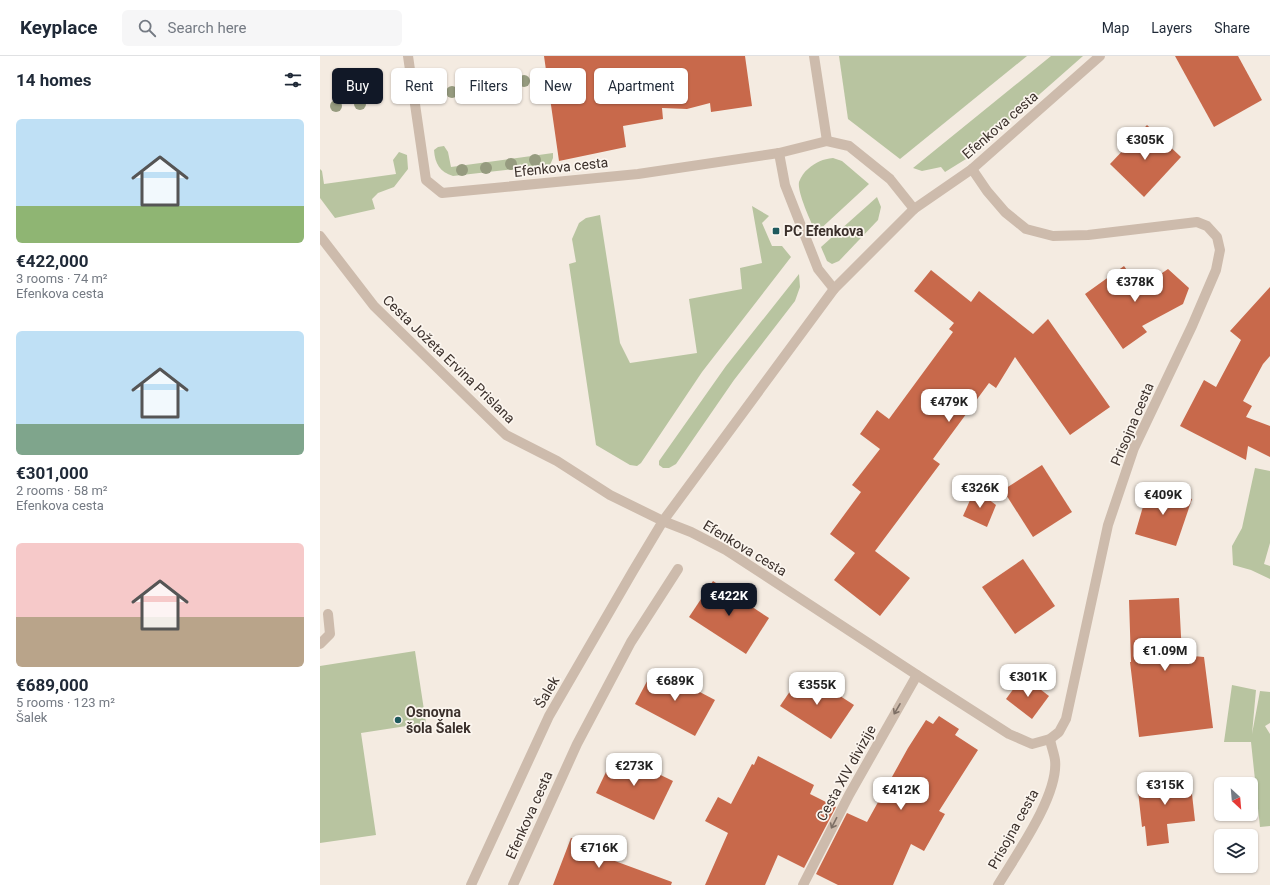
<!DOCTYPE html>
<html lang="en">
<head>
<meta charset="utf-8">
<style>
	body { margin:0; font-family:Roboto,sans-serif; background:#f6f6f7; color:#1f2937; height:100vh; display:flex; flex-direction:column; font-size:15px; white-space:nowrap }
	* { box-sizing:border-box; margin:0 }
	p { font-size:13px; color:#747a83 }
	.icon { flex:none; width:22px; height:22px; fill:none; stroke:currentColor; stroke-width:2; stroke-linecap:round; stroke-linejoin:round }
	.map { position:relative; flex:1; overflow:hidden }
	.side { display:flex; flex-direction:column; background:#fff; width:320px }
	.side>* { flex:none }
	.hud { position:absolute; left:12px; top:12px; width:380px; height:36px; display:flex; gap:8px }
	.needle { width:26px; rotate:154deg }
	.buttons { position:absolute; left:894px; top:721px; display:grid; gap:8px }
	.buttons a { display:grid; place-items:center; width:44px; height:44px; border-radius:6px; background:#fff; box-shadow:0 1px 3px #0004; font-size:20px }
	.price { position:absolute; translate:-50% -34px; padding:0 9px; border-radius:8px; background:#fff; color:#222; font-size:13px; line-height:26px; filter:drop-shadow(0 1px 2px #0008) }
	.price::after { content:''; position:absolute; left:50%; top:24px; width:12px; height:9px; margin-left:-6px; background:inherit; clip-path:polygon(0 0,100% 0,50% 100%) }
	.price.selected { background:#111827; color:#fff }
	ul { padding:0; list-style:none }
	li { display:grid; align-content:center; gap:8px; height:212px; padding:0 16px }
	li span { display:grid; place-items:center; height:124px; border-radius:6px; color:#555 }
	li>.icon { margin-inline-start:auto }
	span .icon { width:72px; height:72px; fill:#fffc; stroke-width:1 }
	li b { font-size:17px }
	h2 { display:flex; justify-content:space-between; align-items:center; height:48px; padding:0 16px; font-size:17px }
	.pill { padding:0 14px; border-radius:6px; background:#fff; box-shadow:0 1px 3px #0004; font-size:14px; line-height:36px }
	.pill.selected { background:#111827; color:#fff }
	header { display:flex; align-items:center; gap:24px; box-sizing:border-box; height:56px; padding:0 20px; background:#fff; border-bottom:1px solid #e0e1e3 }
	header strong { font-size:19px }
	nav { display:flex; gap:22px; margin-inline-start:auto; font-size:14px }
	.search { width:280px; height:36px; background:#f6f6f7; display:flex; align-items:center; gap:10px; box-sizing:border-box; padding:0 14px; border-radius:6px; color:#747a83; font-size:15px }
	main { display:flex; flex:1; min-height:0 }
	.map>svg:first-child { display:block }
	.green { fill:#b8c4a0 }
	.building { fill:#c8694b }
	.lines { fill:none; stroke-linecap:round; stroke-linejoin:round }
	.minor { stroke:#cdbbac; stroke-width:10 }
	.tree { fill:#969b7f }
	.oneway { stroke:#7d6f65 }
	.poi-dot { fill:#1f5a5e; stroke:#fbf5ee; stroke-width:1.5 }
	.labels { text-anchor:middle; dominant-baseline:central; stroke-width:3.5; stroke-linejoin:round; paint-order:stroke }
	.street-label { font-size:14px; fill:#3b302b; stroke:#fbf5ee }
	.poi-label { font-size:14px; font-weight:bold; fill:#3b302b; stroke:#fbf5ee; text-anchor:start }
</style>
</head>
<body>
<header>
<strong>Keyplace</strong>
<div class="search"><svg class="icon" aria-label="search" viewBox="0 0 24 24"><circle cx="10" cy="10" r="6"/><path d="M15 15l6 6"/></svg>Search here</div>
<nav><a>Map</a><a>Layers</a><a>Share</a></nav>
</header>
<main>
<section class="side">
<h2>14 homes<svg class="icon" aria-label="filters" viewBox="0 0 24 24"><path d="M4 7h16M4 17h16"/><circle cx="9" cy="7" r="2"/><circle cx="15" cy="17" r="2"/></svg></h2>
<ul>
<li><span style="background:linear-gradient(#bfe0f5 70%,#8fb573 0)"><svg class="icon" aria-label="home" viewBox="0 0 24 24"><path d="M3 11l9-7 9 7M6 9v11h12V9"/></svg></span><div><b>€422,000</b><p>3 rooms · 74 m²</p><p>Efenkova cesta</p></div></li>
<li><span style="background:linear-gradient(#bfe0f5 75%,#7fa58c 0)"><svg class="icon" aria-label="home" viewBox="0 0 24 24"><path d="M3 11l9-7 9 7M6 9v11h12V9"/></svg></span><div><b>€301,000</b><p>2 rooms · 58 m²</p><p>Efenkova cesta</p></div></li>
<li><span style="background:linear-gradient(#f6c9c9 60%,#b9a48a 0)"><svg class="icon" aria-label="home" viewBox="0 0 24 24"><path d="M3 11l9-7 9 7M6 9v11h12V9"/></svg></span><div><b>€689,000</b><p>5 rooms · 123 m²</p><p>Šalek</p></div></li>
</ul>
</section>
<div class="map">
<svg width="950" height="829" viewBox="0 0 950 829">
	<rect width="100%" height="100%" fill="#f4ebe1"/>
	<!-- green -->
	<g class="green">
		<path d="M 519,0 L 707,0 L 580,103 L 528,63 Z"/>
		<path d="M 731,0 L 763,0 L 646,103 L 625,116 L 621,111 L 602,115 L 593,112 Z"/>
		<path d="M 124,90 L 128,96 L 131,111 L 233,97 L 233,102 L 230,109 L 133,120 C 120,116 115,108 114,94 L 118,91 Z"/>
		<path d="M 79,96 L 87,99 L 88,113 L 74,131 L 58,137 L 52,143 L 55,153 L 15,162 L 0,142 L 0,113 L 2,115 L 4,128 L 76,118 L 73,104 Z"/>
		<path d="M 513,102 L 522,105 L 549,128 L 496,177 C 491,166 477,136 479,126 C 481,121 484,116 488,113 C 496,106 503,103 513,102 Z"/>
		<path d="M 557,141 L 561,151 L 558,164 L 519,205 L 512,208 L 507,205 L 501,191 Z"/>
		<path d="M 432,150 L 449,160 L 442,167 L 452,190 L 462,190 L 471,201 L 382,316 L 321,407 L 317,410 L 310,409 L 276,389 L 249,208 L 256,206 L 252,183 L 259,167 L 266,162 L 280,159 L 300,287 L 310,307 L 377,297 L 369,243 L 422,233 L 420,212 L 442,207 Z"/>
		<path d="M 479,218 L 480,231 L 475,245 L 414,324 L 356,408 L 349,412 L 343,412 L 339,409 L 339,405 L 406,310 Z"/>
		<path d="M 935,412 L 950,415 L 950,487 L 944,508 L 950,510 L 950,523 L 931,514 L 913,509 L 912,490 L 922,472 Z"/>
		<path d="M 95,595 L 106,667 L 41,677 L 56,779 L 0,787 L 0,610 Z"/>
		<path d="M 912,629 L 936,634 L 932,678 L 940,635 L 950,636 L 950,667 L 945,670 L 950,678 L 950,770 L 940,771 L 931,686 L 904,686 Z"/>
	</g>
	<!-- building -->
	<g class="building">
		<path d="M 224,0 L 425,0 L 432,50 L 391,56 L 390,47 L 367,53 L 342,52 L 343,63 L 303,70 L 306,91 L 239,105 Z"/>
		<path d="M 855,0 L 918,0 L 942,44 L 894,71 Z"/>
		<path d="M 827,69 L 861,101 L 824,141 L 790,108 Z"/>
		<path d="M 804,210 L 820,232 L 848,213 L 869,232 L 863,248 L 822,270 L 827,276 L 803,293 L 765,238 Z"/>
		<path d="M 611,214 L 651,246 L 659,235 L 713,278 L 728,263 L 790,351 L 750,379 L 695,301 L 676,332 L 669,327 L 613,403 L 620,408 L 555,495 L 590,522 L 560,560 L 514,524 L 535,497 L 510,478 L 541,436 L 532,429 L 560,393 L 540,378 L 557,354 L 569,363 L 633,276 L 629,273 L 634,267 L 594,235 Z"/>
		<path d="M 950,231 L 950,300 L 943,308 L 923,345 L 932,350 L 926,361 L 950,370 L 950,401 L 928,390 L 926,404 L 860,370 L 884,324 L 896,331 L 921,284 L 910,275 Z"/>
		<path d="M 722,409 L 752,456 L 713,481 L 683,434 Z"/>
		<path d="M 829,430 L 872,443 L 856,490 L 815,478 Z"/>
		<path d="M 655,433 L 676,449 L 667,471 L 643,460 Z"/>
		<path d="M 703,503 L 735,550 L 695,578 L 662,531 Z"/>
		<path d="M 393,525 L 449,562 L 426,598 L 369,561 Z"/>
		<path d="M 859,542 L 862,599 L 884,601 L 893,672 L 819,681 L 810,606 L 811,606 L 809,544 Z"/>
		<path d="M 334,612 L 395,644 L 375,680 L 315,648 Z"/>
		<path d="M 483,616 L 534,649 L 511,683 L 460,650 Z"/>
		<path d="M 703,620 L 729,640 L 712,663 L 686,643 Z"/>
		<path d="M 619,660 L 639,673 L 635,679 L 658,694 L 619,755 L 625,758 L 604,795 L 591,788 L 573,829 L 518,829 L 496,818 L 527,757 L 547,766 L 588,692 L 606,664 L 613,668 Z"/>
		<path d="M 295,697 L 353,725 L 334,764 L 276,737 Z"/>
		<path d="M 438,700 L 494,729 L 490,738 L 516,751 L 484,812 L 458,799 L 445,829 L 385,829 L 408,777 L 385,765 L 398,741 L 411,748 L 432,708 L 434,709 Z"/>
		<path d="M 870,720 L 875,765 L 847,768 L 849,787 L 827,790 L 825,770 L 822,771 L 817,726 Z"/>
		<path d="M 251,782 L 286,795 L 284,801 L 352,826 L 351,829 L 233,829 Z"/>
	</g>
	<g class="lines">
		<!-- minor -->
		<g class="minor">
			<path d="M 88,0 L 106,124 L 122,137 L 318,118 L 459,97 L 507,85 L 529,90 L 570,123 L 594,153"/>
			<path d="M 494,0 L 507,85"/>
			<path d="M 459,97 L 465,129 L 498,213 L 514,233"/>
			<path d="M 0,180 L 54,250 L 186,379 L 237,405 L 290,439 L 343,465 L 371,476 L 406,494 L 597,619 L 689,678 L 712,688 L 730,683 L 739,676 L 746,663 L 788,469 L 814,392 L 872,270 L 896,214 L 900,194 L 897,181 L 887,170 L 877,166 L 768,179 L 733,180 L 706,173 L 685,156 L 667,135 L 652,113"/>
			<path d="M 0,588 L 10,578 L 8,558"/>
			<path d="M 151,829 L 229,660 L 313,515 L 343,465 L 514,233 L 594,153 L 652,113 L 780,0"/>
			<path d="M 193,829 L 257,688 L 311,586 L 358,513"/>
			<path d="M 483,829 L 529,739 L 597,619"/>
			<path d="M 678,829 C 696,799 739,739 735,704 C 734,697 731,690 730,683"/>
		</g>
	</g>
	<!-- trees -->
	<g class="tree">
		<circle cx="204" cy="25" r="6"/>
		<circle cx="181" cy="29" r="6"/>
		<circle cx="157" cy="32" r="6"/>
		<circle cx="132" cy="36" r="6"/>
		<circle cx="40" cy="48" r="6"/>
		<circle cx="16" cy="50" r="6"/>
		<circle cx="215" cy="104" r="6"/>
		<circle cx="191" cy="108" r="6"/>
		<circle cx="166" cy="112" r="6"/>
		<circle cx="142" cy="114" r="6"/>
	</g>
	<!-- one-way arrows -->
	<defs><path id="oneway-shaft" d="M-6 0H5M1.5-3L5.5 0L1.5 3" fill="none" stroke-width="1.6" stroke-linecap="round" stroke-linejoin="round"/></defs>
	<g class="oneway">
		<use href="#oneway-shaft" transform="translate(577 653) rotate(120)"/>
		<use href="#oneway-shaft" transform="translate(514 767) rotate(117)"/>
	</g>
	<!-- markers -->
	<g class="poi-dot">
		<rect x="452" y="171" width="8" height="8" rx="2"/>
		<circle cx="78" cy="664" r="4"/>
	</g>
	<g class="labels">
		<!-- street labels -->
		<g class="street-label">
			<text transform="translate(680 69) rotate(-41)">Efenkova cesta</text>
			<text transform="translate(241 111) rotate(-6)">Efenkova cesta</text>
			<text transform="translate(129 303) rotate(44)">Cesta Jožeta Ervina Prislana</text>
			<text transform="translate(812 368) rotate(-67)">Prisojna cesta</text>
			<text transform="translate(425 492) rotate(31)">Efenkova cesta</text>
			<text transform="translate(227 636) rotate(-60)">Šalek</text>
			<text transform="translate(526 717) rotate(-61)">Cesta XIV divizije</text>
			<text transform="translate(209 759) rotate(-66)">Efenkova cesta</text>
			<text transform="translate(693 773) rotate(-61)">Prisojna cesta</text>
		</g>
		<!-- poi labels -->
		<g class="poi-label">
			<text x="464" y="175">PC Efenkova</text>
			<text x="86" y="656">Osnovna<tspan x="86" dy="16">šola Šalek</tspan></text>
		</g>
	</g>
</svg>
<div class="buttons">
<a><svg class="needle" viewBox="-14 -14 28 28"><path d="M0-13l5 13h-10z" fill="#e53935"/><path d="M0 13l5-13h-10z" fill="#747a83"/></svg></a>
<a><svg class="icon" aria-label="layers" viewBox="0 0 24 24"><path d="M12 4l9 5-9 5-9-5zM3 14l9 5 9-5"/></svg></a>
</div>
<b class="price" style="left:825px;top:105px">€305K</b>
<b class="price" style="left:815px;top:247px">€378K</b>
<b class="price" style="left:629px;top:367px">€479K</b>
<b class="price" style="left:660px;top:453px">€326K</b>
<b class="price" style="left:843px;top:460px">€409K</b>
<b class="price selected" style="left:409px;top:561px">€422K</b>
<b class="price" style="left:845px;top:616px">€1.09M</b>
<b class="price" style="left:708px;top:642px">€301K</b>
<b class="price" style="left:355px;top:646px">€689K</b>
<b class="price" style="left:497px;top:650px">€355K</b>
<b class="price" style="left:314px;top:731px">€273K</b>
<b class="price" style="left:845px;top:750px">€315K</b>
<b class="price" style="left:581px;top:755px">€412K</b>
<b class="price" style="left:279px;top:813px">€716K</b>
<div class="hud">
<a class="pill selected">Buy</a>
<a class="pill">Rent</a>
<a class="pill">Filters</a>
<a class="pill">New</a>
<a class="pill">Apartment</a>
</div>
</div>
</main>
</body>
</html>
